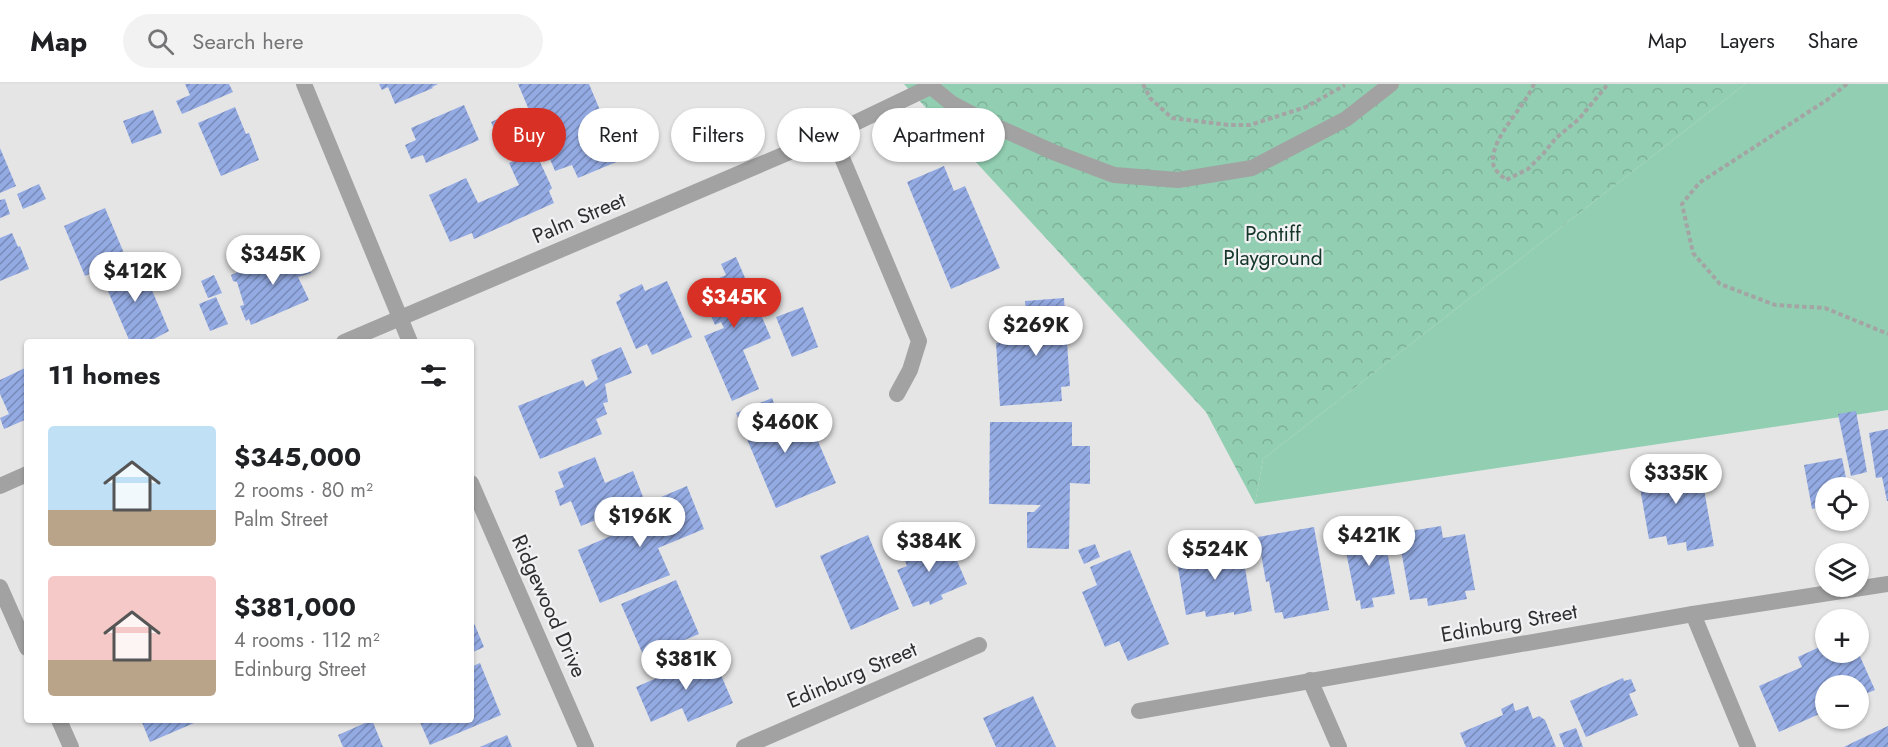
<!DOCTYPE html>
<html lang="en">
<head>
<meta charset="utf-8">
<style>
	body { margin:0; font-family:Jost,sans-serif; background:#f2f2f2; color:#202124; height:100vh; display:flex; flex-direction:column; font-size:22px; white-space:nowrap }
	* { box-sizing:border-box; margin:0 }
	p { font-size:20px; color:#757577 }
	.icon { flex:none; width:33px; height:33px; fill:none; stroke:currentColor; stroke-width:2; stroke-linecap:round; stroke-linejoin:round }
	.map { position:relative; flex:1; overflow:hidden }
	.panel { position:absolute; left:24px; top:255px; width:450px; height:384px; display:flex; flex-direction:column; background:#fff; border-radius:6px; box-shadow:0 2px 4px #0004 }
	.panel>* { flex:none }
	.top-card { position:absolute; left:492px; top:24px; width:570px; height:54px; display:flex; gap:12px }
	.fabs { position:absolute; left:1815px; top:393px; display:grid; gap:12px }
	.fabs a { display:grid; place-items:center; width:54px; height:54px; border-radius:50%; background:#fff; box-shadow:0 2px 4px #0004; font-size:30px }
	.price { position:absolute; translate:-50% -51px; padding:0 14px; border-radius:21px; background:#fff; color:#222; font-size:20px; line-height:39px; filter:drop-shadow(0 2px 3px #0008) }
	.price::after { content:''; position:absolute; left:50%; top:36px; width:18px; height:14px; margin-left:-9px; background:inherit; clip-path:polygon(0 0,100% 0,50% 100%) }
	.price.active { background:#d93025; color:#fff }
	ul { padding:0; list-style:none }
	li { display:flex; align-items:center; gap:18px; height:150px; padding:0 24px }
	li span { display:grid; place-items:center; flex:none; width:168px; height:120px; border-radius:6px; color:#555 }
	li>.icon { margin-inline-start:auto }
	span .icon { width:72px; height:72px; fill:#fffc; stroke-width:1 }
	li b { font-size:26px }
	h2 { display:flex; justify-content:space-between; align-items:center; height:72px; padding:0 24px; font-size:26px }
	.tag { padding:0 21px; border-radius:27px; background:#fff; box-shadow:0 2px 4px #0004; font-size:21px; line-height:54px }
	.tag.active { background:#d93025; color:#fff }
	header { display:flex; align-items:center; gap:36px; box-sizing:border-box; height:84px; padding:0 30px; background:#fff; border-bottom:2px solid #e0e0e0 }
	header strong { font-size:28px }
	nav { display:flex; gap:33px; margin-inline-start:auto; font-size:21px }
	.search { width:420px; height:54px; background:#f2f2f2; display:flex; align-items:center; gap:15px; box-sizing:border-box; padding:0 21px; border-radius:33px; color:#757577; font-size:22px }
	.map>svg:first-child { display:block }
	.grass { fill:#92ceb1 }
	.park { fill:url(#park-crowns) }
	.building { fill:url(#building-hatch) }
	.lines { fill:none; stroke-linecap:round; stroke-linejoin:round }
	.path { stroke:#a4a4a4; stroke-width:4; stroke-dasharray:4.5 3; stroke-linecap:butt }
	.minor { stroke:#a2a2a2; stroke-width:16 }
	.labels { text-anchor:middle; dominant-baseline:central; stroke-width:4.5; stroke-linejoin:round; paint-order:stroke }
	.street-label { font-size:21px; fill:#2e2e2e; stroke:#f2f2f4 }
	.park-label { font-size:21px; fill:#153628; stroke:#f2f2f4 }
</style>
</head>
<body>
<header>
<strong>Map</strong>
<div class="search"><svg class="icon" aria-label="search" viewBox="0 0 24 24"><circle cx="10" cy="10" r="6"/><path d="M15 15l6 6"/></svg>Search here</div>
<nav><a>Map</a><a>Layers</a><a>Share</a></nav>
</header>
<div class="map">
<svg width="1888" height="663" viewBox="0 0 1888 663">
	<defs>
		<pattern id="park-crowns" width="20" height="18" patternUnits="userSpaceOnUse" patternTransform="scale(1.5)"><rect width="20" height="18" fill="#92ceb1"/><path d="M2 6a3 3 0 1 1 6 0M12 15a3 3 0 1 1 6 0" fill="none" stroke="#7eb199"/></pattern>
		<pattern id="building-hatch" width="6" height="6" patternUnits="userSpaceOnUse" patternTransform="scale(1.5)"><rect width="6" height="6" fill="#93aae3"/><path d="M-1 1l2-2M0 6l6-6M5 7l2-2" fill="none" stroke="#788bb8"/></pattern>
	</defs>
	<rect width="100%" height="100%" fill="#e5e5e6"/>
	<!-- grass -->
	<path class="grass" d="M 1745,0 L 1888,0 L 1888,326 L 1255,420 L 1263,375 Z"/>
	<!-- park -->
	<path class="park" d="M 904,0 L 1745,0 L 1263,375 L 1255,420 L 1206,328 Z"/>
	<!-- building -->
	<g class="building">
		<path d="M 185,0 L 229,0 L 233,8 L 182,30 L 176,17 L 190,11 Z"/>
		<path d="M 379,0 L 438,0 L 432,3 L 433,4 L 395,20 L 388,3 L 382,6 Z"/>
		<path d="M 518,0 L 589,0 L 621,76 L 578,94 L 572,81 L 555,87 Z"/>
		<path d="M 464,21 L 479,56 L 426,79 L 423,71 L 411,75 L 405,61 L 416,56 L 411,44 Z"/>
		<path d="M 235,23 L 246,50 L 249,49 L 259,76 L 221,92 L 198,39 Z"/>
		<path d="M 153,26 L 162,49 L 132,60 L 123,37 Z"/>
		<path d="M 519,26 L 532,56 L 504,68 L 491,38 Z"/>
		<path d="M 0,64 L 16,102 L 0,109 Z"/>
		<path d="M 535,67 L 552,104 L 549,107 L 554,119 L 474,155 L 472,149 L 450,158 L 429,111 L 466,94 L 478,119 L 519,101 L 509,79 Z"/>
		<path d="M 944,82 L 954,107 L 965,102 L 1000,184 L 951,205 L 907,98 Z"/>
		<path d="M 39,100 L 46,115 L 23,125 L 17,110 Z"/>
		<path d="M 5,115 L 10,130 L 0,134 L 0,116 Z"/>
		<path d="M 105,124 L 126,174 L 85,192 L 64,142 Z"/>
		<path d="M 12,149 L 18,163 L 20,162 L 29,185 L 0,197 L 0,154 Z"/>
		<path d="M 299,162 L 311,189 L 298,193 L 309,216 L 251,241 L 249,235 L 246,237 L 240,222 L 244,221 L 237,198 L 233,197 L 231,191 Z"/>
		<path d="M 736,173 L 771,254 L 743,266 L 759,305 L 732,317 L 704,252 L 724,244 L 721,238 L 715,241 L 704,216 L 710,213 L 705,200 L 726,191 L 721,180 Z"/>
		<path d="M 139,175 L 169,247 L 148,258 L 130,258 L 101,191 Z"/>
		<path d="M 214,191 L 222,209 L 208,214 L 201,197 Z"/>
		<path d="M 667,197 L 692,253 L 652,271 L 647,260 L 636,265 L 616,218 L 621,215 L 619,211 L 642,200 L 645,207 Z"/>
		<path d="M 216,213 L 228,240 L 210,247 L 199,220 Z"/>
		<path d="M 1064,214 L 1070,302 L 1061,303 L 1062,317 L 1000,322 L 996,259 L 1028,256 L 1025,217 Z"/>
		<path d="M 803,223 L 818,263 L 792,273 L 776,233 Z"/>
		<path d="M 621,263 L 632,289 L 605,300 L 608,318 L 603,319 L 607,330 L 596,335 L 602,350 L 540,375 L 518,322 L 583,296 L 586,303 L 598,295 L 591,276 Z"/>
		<path d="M 27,283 L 27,335 L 4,345 L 0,334 L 9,330 L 0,310 L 0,296 Z"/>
		<path d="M 772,314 L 783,342 L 807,332 L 836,399 L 776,424 L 736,329 Z"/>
		<path d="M 1856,327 L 1867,388 L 1851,392 L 1838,330 Z"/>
		<path d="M 990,338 L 1072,338 L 1072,362 L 1090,362 L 1090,400 L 1070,399 L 1069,465 L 1027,464 L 1027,428 L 1034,428 L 1041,421 L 989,420 Z"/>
		<path d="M 1888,345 L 1888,417 L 1887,417 L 1882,393 L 1876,394 L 1869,349 Z"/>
		<path d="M 595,373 L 605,399 L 633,387 L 643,413 L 616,424 L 618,427 L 581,442 L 571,417 L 560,422 L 555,407 L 564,403 L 558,388 Z"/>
		<path d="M 1842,374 L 1848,404 L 1826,404 L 1826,429 L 1817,431 L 1816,424 L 1812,425 L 1804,381 Z"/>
		<path d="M 1699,377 L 1714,462 L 1687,467 L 1686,458 L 1668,461 L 1666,452 L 1649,455 L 1637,387 Z"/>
		<path d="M 687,402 L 704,445 L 658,464 L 670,491 L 600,519 L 578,466 L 660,431 L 654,416 Z"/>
		<path d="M 1441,442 L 1443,454 L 1465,450 L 1475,506 L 1465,507 L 1467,515 L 1428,522 L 1427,514 L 1410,516 L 1398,449 Z"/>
		<path d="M 1314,443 L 1329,526 L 1284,535 L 1282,528 L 1275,529 L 1269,497 L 1266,498 L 1258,453 Z"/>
		<path d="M 1383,445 L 1395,510 L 1372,514 L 1374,523 L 1361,525 L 1360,516 L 1356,517 L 1343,453 Z"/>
		<path d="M 868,451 L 899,525 L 851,546 L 820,472 Z"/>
		<path d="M 919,453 L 928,473 L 951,463 L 967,500 L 941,511 L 943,515 L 930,521 L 929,517 L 913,523 L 897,486 L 907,482 L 899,462 Z"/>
		<path d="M 1241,459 L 1252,527 L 1234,531 L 1234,528 L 1206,533 L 1205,527 L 1186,531 L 1176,472 Z"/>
		<path d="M 1095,460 L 1100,473 L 1084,480 L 1078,466 Z"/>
		<path d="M 1130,466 L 1169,560 L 1128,577 L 1119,557 L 1105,563 L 1082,508 L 1097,501 L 1090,483 Z"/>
		<path d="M 676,496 L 699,550 L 644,573 L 621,520 Z"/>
		<path d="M 471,532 L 484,563 L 471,569 Z"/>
		<path d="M 1826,560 L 1826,568 L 1858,568 L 1875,606 L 1858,613 L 1858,602 L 1826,602 L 1826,627 L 1779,648 L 1759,602 L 1802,583 L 1798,573 Z"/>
		<path d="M 712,570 L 733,619 L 688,638 L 682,624 L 651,638 L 636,603 Z"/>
		<path d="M 480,579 L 501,631 L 430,661 L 419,636 L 471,636 L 471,583 Z"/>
		<path d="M 1623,594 L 1624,597 L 1631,595 L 1636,607 L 1629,610 L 1638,631 L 1586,653 L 1570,617 Z"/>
		<path d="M 1033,612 L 1056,663 L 996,663 L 983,634 Z"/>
		<path d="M 1513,619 L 1515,627 L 1528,622 L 1533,635 L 1539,632 L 1545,636 L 1556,663 L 1466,663 L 1460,649 L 1503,631 L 1501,625 Z"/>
		<path d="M 141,636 L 201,636 L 150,658 Z"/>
		<path d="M 372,636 L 383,663 L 343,663 L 338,651 Z"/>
		<path d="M 1888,642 L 1888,663 L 1844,663 L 1854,658 Z"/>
		<path d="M 1576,644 L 1583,663 L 1564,663 L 1559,650 Z"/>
		<path d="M 507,651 L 512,663 L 480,663 Z"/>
	</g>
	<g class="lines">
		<!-- path -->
		<g class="path">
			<path d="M 1143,0 L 1150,14 L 1172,34 L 1229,41 L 1250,41 L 1306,23 L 1345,1"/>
			<path d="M 1534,0 C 1525,23 1491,53 1493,78 C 1493,86 1501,91 1506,96 L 1528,85 L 1543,70 L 1556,54 L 1579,35 L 1608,0"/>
			<path d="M 1847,0 L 1827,16 L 1699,99 L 1682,120 L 1693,169 L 1720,200 L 1775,221 L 1825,224 L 1888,250"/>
		</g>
		<!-- minor -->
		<g class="minor">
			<path d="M 304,0 L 410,258"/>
			<path d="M 928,0 L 951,19 L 991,40 L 1053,68 L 1114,91 L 1178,96 L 1252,84 L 1346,35 L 1391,0"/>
			<path d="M 832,50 L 919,257 L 910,286 L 897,310"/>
			<path d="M 344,258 L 832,50 L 930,3"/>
			<path d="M 471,399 L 586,663"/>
			<path d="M 0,402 L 27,390"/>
			<path d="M 0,503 L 27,564"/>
			<path d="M 1693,530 L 1748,663"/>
			<path d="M 1310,596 L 1339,663"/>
			<path d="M 1139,627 L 1693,530 L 1888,500"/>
			<path d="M 59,636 L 71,663"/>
			<path d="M 744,663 L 979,561"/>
		</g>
	</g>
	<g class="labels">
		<!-- street labels -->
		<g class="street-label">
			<text transform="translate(579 134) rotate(-23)">Palm Street</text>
			<text transform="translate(549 522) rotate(66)">Ridgewood Drive</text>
			<text transform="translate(1509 539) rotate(-10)">Edinburg Street</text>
			<text transform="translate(852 591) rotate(-23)">Edinburg Street</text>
		</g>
		<!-- park labels -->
		<g class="park-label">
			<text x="1273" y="150">Pontiff<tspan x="1273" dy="24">Playground</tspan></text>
		</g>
	</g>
</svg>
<div class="fabs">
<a><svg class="icon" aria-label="locate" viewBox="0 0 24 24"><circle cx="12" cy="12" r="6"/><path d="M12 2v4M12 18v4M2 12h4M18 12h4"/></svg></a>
<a><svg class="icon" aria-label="layers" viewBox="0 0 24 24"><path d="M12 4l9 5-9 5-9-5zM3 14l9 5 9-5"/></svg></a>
<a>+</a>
<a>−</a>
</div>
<b class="price" style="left:273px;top:202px">$345K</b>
<b class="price" style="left:135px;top:219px">$412K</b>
<b class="price active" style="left:734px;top:245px">$345K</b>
<b class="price" style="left:1036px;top:273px">$269K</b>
<b class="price" style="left:785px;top:370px">$460K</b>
<b class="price" style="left:1676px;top:421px">$335K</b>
<b class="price" style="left:640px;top:464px">$196K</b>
<b class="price" style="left:1369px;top:483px">$421K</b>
<b class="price" style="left:929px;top:489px">$384K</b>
<b class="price" style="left:1215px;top:497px">$524K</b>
<b class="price" style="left:686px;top:607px">$381K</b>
<div class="top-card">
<a class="tag active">Buy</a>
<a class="tag">Rent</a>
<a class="tag">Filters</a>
<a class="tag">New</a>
<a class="tag">Apartment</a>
</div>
<section class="panel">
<h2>11 homes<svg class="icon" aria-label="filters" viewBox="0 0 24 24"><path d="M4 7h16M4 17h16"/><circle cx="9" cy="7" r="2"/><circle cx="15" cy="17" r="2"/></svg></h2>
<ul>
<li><span style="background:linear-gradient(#bfe0f5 70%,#b9a48a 0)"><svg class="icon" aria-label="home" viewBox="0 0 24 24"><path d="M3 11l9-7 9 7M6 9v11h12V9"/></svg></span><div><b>$345,000</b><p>2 rooms · 80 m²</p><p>Palm Street</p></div></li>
<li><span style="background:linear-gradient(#f6c9c9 70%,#b9a48a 0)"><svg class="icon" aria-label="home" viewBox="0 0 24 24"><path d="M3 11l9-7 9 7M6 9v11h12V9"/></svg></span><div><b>$381,000</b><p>4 rooms · 112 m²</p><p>Edinburg Street</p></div></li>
</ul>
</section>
</div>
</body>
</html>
